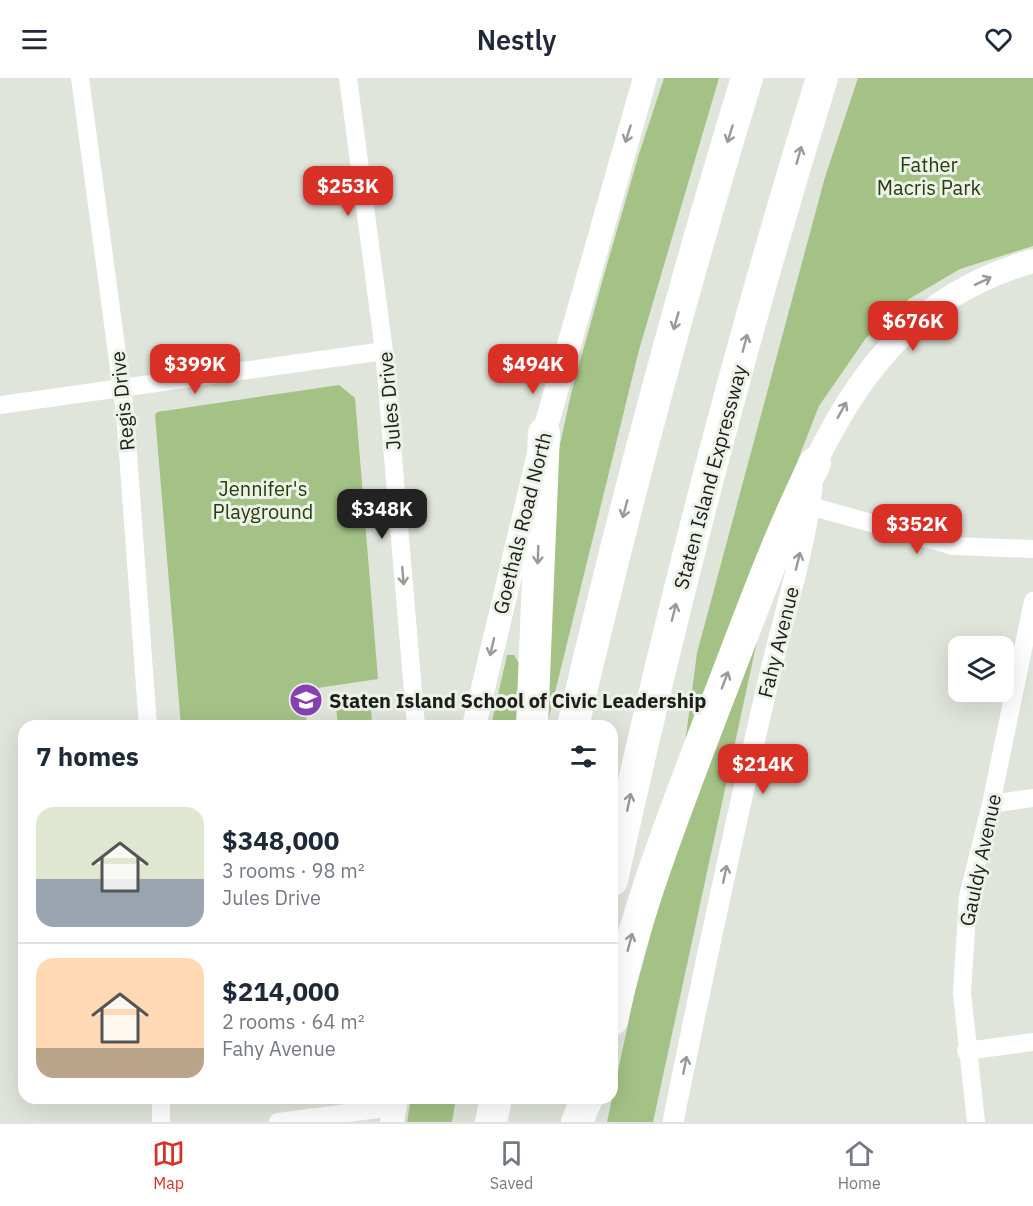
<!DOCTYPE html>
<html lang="en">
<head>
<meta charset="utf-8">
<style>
	body { margin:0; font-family:"IBM Plex Sans",sans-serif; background:#f2f2f3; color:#1f2937; height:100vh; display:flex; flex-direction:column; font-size:22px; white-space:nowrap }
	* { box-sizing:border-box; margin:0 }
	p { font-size:20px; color:#747a83 }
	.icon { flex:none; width:33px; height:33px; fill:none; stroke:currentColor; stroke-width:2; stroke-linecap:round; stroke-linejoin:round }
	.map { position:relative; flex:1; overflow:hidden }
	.side { position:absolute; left:18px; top:642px; width:600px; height:384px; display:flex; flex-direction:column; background:#fff; border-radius:18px; box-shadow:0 6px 24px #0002 }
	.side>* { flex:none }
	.buttons { position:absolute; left:948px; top:558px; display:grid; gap:12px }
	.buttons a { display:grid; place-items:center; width:66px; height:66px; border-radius:12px; background:#fff; box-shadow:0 6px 24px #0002; font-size:30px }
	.price { position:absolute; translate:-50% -51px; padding:0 14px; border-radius:12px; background:#d93025; color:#fff; font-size:20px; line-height:39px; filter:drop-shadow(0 2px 3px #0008) }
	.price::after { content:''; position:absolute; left:50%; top:36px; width:18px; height:14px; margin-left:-9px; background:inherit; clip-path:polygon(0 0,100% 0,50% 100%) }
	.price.active { background:#222; color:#fff }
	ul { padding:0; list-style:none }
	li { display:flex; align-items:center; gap:18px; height:150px; padding:0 18px }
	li+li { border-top:2px solid #e0e1e3 }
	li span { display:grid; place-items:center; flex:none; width:168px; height:120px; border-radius:18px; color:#555 }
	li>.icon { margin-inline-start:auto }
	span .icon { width:72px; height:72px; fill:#fffc; stroke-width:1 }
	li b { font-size:26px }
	h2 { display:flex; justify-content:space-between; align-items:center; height:72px; padding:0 18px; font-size:26px }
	header { display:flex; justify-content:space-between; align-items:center; height:78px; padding:0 18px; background:#fff; font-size:27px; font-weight:600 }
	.dock { display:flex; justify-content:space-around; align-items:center; height:84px; border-top:2px solid #e0e1e3; background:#fff; font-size:16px; color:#747a83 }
	.dock a { display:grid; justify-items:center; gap:3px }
	.dock .active { color:#d93025 }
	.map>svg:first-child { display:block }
	.green { fill:#a4c286 }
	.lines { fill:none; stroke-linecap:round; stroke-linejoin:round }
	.minor { stroke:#fff; stroke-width:18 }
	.tertiary { stroke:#fff; stroke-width:21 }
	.secondary { stroke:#fff; stroke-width:24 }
	.motorway { stroke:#fff; stroke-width:32 }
	.oneway { stroke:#999a98 }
	.labels { text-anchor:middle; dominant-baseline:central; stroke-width:6; stroke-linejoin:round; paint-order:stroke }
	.park-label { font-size:20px; fill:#293d0d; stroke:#edf2e8 }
	.street-label { font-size:20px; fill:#1c1e1a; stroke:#edf2e8 }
	.poi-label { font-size:20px; font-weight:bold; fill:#1c1e1a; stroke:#edf2e8; text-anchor:start }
</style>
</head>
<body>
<header><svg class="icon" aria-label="menu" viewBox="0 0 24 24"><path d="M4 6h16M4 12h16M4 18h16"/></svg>Nestly<svg class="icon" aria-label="heart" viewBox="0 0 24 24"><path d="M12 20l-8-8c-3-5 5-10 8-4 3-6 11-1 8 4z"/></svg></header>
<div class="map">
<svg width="1033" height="1044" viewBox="0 0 1033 1044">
	<rect width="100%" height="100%" fill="#dfe5db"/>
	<!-- green -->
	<g class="green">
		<path d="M 664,0 L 719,0 L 639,272 L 548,643 L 555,389 L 571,316 L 604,197 L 639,76 Z"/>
		<path d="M 858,0 L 1033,0 L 1033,168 L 960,191 L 909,221 L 866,260 L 819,328 L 684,673 L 697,575 L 825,99 Z"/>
		<path d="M 339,307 L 355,320 L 378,601 L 304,612 L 307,648 L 181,648 L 155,337 L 157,334 Z"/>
		<path d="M 762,540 L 653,1044 L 607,1044 L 635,914 L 674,771 Z"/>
		<path d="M 507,577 L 514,577 L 520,587 L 522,648 L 491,648 Z"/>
		<path d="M 371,627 L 372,648 L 338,648 L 336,630 Z"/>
		<path d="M 411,1020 L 456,1020 L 452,1044 L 407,1044 Z"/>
	</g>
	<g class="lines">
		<!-- minor -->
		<g class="minor">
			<path d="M 80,0 L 125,335 L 148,648"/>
			<path d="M 348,0 L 384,273 L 416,648"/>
			<path d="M 0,327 L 384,273"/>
			<path d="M 810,428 L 954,468 L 1033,471"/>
			<path d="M 991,726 L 1033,720"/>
			<path d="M 966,973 L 1033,964"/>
			<path d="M 161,1020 L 161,1044"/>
			<path d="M 278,1044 L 394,1029"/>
			<path d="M 976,1044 L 962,915 L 968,819 L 991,726 L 1033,523"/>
		</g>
		<!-- tertiary -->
		<path class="tertiary" d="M 673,1044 C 702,900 733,756 766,613 C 781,545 804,478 812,409"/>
		<!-- secondary -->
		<g class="secondary">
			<path d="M 815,385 C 863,285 923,214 1033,183"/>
			<path d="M 474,648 L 544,355 L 645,0"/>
			<path d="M 392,1044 L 396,1020"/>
		</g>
		<!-- motorway -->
		<g class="motorway">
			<path d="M 532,648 L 544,355"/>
			<path d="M 573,648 C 624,430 681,214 747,0"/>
			<path d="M 612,802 C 671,532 740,264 822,0"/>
			<path d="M 612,942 C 634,836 674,737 712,636 C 745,552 775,466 815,385"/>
			<path d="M 491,1044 L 496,1020"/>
			<path d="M 577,1044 L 587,1020"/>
		</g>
	</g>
	<!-- one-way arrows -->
	<defs><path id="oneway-shaft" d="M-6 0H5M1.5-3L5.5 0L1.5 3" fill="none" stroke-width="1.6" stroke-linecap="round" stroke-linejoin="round" transform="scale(1.5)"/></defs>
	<g class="oneway">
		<use href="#oneway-shaft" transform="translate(628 56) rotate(107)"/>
		<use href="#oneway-shaft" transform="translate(730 56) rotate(107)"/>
		<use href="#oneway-shaft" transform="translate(799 77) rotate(-74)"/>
		<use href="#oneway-shaft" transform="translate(983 203) rotate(-25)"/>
		<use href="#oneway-shaft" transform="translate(676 243) rotate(106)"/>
		<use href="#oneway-shaft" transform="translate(745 265) rotate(-75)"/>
		<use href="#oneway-shaft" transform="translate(842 332) rotate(-61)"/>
		<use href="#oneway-shaft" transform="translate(625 431) rotate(105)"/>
		<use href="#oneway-shaft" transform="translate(538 477) rotate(92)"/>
		<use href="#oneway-shaft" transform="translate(798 483) rotate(-76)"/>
		<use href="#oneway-shaft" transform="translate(403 498) rotate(85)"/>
		<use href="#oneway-shaft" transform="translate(674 534) rotate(-76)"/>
		<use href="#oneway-shaft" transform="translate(492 569) rotate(103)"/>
		<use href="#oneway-shaft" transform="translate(725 602) rotate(-69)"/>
		<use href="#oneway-shaft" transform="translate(629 724) rotate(-78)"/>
		<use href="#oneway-shaft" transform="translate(725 796) rotate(-78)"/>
		<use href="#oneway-shaft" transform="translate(630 864) rotate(-75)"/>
		<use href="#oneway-shaft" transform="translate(685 987) rotate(-79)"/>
	</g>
	<!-- icons -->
	<defs>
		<g id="school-disc" transform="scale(1.725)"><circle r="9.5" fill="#8740b3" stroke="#edf2e8"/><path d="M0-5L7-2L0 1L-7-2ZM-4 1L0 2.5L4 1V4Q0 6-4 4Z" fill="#fff"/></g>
	</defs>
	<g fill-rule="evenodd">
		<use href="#school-disc" x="306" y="622"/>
	</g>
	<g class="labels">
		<!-- park labels -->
		<g class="park-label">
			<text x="929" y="86">Father<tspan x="929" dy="23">Macris Park</tspan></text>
			<text x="263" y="410">Jennifer's<tspan x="263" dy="23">Playground</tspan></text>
		</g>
		<!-- street labels -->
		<g class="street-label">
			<text transform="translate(122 323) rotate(-96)">Regis Drive</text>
			<text transform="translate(389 323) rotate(-95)">Jules Drive</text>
			<text transform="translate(710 399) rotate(-75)">Staten Island Expressway</text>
			<text transform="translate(522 445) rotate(-76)">Goethals Road North</text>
			<text transform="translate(778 564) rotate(-76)">Fahy Avenue</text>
			<text transform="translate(980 782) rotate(-78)">Gauldy Avenue</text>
		</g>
		<!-- poi labels -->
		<g class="poi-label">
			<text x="329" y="622">Staten Island School of Civic Leadership</text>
		</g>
	</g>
</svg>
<div class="buttons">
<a><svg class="icon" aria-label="layers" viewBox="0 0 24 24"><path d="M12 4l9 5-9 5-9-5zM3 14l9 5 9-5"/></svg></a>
</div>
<b class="price" style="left:348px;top:139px">$253K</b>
<b class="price" style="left:913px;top:274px">$676K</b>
<b class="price" style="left:195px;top:317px">$399K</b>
<b class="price" style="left:533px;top:317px">$494K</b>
<b class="price active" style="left:382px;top:462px">$348K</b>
<b class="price" style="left:917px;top:477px">$352K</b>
<b class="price" style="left:763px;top:717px">$214K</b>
<section class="side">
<h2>7 homes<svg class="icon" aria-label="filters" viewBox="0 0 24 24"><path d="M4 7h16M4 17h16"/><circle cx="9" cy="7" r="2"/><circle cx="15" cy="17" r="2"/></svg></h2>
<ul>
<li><span style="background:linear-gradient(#dfe7d0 60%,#9aa5b1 0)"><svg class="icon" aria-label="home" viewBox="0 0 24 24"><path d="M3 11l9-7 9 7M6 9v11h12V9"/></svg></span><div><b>$348,000</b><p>3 rooms · 98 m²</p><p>Jules Drive</p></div></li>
<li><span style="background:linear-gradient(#ffd9b3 75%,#b9a48a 0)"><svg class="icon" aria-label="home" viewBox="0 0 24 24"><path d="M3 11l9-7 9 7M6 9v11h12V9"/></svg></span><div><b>$214,000</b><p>2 rooms · 64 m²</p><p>Fahy Avenue</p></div></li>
</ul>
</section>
</div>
<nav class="dock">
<a class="active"><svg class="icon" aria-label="map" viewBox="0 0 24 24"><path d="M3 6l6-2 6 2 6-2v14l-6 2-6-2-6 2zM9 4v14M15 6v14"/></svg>Map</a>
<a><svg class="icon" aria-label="saved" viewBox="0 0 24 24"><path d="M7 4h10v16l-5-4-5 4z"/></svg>Saved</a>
<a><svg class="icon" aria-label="home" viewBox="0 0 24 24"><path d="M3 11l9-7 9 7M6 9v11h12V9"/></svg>Home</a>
</nav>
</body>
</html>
